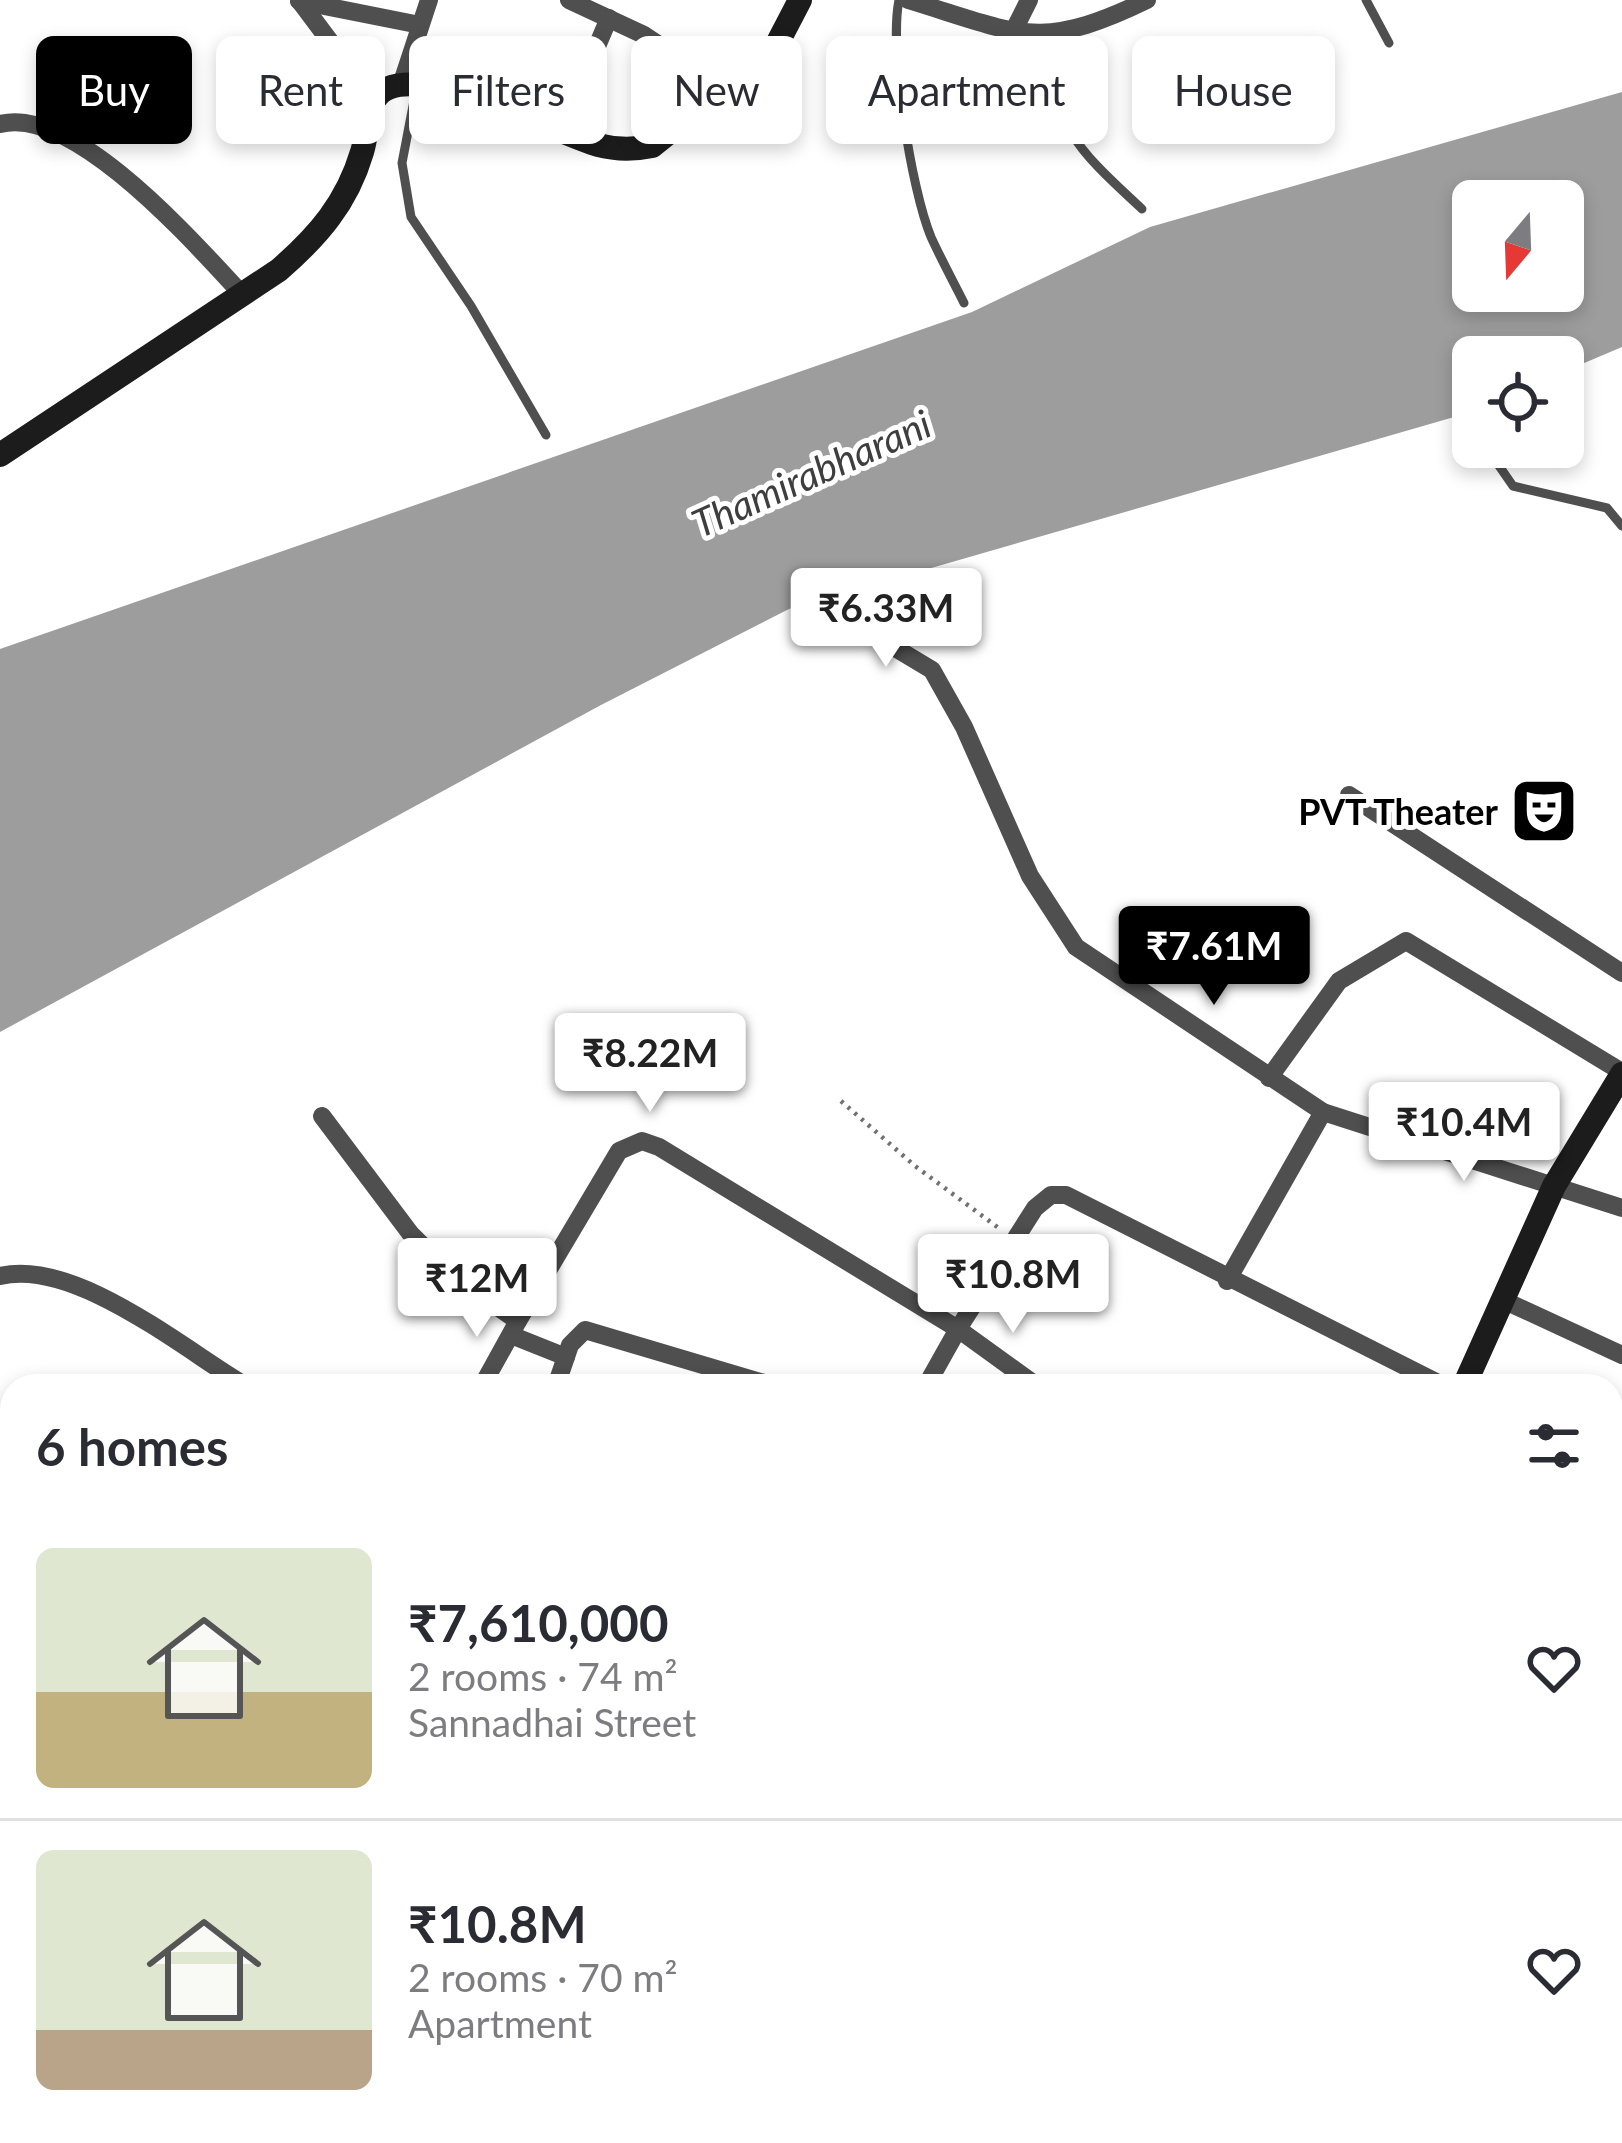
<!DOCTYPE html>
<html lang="en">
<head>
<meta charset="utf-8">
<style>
	body { margin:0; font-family:Lato,sans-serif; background:#f2f2f3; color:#2b2b33; height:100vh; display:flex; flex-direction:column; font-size:45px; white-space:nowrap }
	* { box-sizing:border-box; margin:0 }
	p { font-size:39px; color:#7c7c81 }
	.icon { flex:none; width:66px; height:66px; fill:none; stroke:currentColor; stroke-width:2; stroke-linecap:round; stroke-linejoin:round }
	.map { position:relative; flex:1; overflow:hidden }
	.side { position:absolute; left:0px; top:1374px; width:1623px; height:771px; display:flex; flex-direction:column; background:#fff; border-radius:36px 36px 0 0; box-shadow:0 6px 18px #0003 }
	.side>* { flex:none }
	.hud { position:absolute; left:36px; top:36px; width:1551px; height:108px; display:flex; gap:24px }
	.needle { width:78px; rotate:199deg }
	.tools { position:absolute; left:1452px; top:180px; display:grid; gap:24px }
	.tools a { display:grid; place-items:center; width:132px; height:132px; border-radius:18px; background:#fff; box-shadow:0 6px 18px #0003; font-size:60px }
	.price { position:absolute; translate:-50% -102px; padding:0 27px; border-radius:12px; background:#fff; color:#222; font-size:39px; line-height:78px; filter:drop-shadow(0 3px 6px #0008) }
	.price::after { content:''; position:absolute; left:50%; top:72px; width:36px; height:27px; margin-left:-18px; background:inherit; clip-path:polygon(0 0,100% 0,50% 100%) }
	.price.active { background:#000; color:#fff }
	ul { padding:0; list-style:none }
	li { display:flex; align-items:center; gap:36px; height:300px; padding:0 36px }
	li+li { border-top:3px solid #e1e1e2 }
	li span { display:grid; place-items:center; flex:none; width:336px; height:240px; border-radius:18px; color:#555 }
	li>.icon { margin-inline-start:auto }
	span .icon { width:144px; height:144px; fill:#fffc; stroke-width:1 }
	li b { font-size:51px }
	h2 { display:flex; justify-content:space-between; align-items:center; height:144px; padding:0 36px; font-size:51px }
	.chip { padding:0 42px; border-radius:18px; background:#fff; box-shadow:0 6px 18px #0003; font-size:42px; line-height:108px }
	.chip.active { background:#000; color:#fff }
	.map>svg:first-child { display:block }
	.water { fill:#9d9d9d; fill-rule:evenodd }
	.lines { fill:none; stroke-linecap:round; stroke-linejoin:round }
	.primary-casing { stroke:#dbdbdb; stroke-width:36 }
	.path { stroke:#717171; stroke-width:4.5; stroke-dasharray:3 6; stroke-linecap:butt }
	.lane { stroke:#4f4f4f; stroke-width:9 }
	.street { stroke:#4f4f4f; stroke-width:18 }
	.secondary { stroke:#1c1c1c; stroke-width:24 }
	.primary { stroke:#000; stroke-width:30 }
	.rail { stroke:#000; stroke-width:6; stroke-dasharray:18 6 3 6; stroke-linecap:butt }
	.labels { text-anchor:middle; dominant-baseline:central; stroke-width:10; stroke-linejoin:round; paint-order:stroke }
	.poi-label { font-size:36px; font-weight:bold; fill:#000; stroke:#fff; text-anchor:end }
	.water-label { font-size:39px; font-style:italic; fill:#3e3e3e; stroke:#fff }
</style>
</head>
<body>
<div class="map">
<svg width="1622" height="2143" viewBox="0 0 1622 2143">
	<rect width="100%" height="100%" fill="#fff"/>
	<!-- water -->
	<path class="water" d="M 1622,92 L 1622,347 L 1563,372 L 1563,357 L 1473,357 L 1473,411 L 1468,413 L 789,609 L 601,705 L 0,1032 L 0,649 L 972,312 L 1150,227 ZM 1473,201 L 1563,201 L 1563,291 L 1473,291 Z"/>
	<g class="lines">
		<!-- primary casing -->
		<g class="primary-casing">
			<g id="primary">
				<path d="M 0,1636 L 12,1636"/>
				<path d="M 0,1663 L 12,1664"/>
				<path d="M 1611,1982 L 1622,1985"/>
				<path d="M 429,2143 L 441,2133"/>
			</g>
		</g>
		<!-- path -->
		<path class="path" d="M 841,1101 L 915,1166 L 1000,1229"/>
		<!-- lane -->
		<g class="lane">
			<path d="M 899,0 C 889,49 911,189 931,237 C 941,259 953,281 964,303"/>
			<path d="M 1366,0 L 1389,43"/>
			<path d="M 1037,34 C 1063,133 1067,140 1142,209"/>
			<path d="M 416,90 L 402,163 L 411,217 L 471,306 L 546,435"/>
			<path d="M 1486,447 L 1513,486 L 1607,508 L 1622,526"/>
			<path d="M 0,1782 L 12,1790"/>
		</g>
		<!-- street -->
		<g class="street">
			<path d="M 299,0 L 374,100"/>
			<path d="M 569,0 L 644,35 L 725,89"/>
			<path d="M 908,0 C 1017,33 1038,53 1147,0"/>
			<path d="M 299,1 L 420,25"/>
			<path d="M 1013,32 L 1029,0"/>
			<path d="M 402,82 L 429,0"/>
			<path d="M 0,124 C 74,105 194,243 240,292"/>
			<path d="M 561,131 L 609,18"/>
			<path d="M 800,628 L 877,637 L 932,670 L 964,727 L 1030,876 L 1076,947 L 1323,1112 L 1227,1281"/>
			<path d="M 1349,795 L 1622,973"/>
			<path d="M 1269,1078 L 1339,981 L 1406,941 L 1622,1072"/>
			<path d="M 1323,1112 L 1622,1208"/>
			<path d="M 322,1116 L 410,1233 L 453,1276 L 518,1321 L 619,1151 L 642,1141 L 659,1147 L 958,1329 L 926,1386"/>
			<path d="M 0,1276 C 75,1258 183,1349 246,1386"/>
			<path d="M 1503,1300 L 1622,1355"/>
			<path d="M 511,1335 L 566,1357"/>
			<path d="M 482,1386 L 518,1321"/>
			<path d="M 556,1386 L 570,1345 L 585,1330 L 774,1386"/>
			<path d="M 1037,1386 L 958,1329 L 1035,1208 L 1051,1195 L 1066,1195 L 1444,1386"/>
			<path d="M 1611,1532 L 1622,1534"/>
			<path d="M 1611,1632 L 1622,1637"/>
		</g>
		<!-- secondary -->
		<g class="secondary">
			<path d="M 0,455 L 279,270 C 318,236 347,203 362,152 C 367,137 367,112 375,99 C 405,52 555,133 598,145 C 617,150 633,150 652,146 L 775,48 L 800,0"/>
			<path d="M 1464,1386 L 1554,1186 L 1622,1074"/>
			<path d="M 1611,1956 L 1622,1959"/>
			<path d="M 656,2133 L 672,2143"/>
			<path d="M 959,2143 L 969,2133"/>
			<path d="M 1511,2143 L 1515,2133"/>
		</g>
		<!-- primary -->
		<use href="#primary" class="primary"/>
		<!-- rail -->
		<path class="rail" d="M 1620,2143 L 1622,2139"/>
	</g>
	<!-- icons -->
	<defs>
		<g id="theatre-square" transform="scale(3.45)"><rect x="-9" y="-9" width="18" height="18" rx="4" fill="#000" stroke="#fff"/><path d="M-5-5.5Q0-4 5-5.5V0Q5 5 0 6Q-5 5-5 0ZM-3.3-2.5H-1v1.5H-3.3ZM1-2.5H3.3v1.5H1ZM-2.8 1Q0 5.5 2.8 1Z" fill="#fff"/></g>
	</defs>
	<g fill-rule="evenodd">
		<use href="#theatre-square" x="1544" y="811"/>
	</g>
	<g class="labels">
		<!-- poi labels -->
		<g class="poi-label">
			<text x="1498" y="811">PVT Theater</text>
		</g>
		<!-- water labels -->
		<g class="water-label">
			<text transform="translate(811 473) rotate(-24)">Thamirabharani</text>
		</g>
	</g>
</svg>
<div class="tools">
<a><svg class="needle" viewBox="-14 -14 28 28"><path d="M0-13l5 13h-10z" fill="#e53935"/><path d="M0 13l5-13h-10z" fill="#7c7c81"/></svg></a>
<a><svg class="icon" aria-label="locate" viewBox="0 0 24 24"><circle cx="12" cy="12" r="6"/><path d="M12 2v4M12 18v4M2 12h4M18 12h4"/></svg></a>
</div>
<b class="price" style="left:886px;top:670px">₹6.33M</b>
<b class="price active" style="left:1214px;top:1008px">₹7.61M</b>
<b class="price" style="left:650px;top:1115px">₹8.22M</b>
<b class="price" style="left:1464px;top:1184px">₹10.4M</b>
<b class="price" style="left:1013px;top:1336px">₹10.8M</b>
<b class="price" style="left:477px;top:1340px">₹12M</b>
<div class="hud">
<a class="chip active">Buy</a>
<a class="chip">Rent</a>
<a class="chip">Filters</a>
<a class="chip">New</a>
<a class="chip">Apartment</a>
<a class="chip">House</a>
</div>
<section class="side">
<h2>6 homes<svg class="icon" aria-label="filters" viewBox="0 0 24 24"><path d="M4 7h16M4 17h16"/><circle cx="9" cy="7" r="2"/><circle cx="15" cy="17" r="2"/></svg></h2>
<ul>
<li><span style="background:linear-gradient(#dfe7d0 60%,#c2b280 0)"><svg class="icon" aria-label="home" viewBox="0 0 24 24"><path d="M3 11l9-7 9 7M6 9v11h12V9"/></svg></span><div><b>₹7,610,000</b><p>2 rooms · 74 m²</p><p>Sannadhai Street</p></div><svg class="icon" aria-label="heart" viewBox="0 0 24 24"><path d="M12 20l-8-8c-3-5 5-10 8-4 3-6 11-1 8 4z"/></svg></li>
<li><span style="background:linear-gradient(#dfe7d0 75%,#b9a48a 0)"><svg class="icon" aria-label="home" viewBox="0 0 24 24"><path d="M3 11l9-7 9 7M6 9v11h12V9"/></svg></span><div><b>₹10.8M</b><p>2 rooms · 70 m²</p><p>Apartment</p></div><svg class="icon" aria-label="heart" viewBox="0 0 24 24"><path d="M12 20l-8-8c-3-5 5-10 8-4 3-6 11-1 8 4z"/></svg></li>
</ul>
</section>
</div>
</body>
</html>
